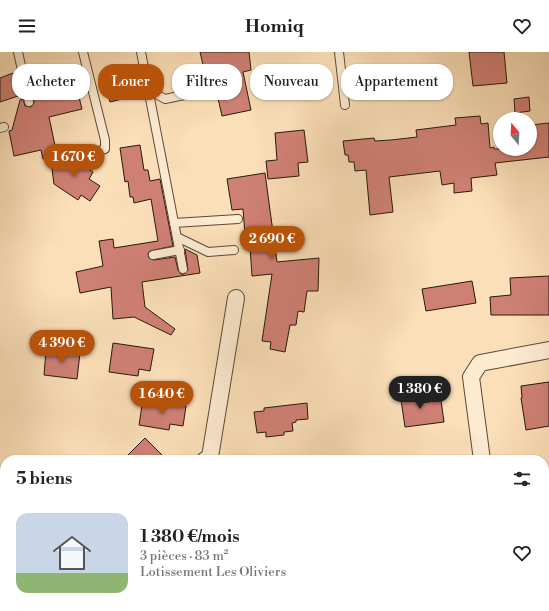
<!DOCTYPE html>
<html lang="fr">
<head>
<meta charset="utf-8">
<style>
	body { margin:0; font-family:"Libre Bodoni",serif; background:#f2f2f2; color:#222; height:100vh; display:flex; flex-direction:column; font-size:15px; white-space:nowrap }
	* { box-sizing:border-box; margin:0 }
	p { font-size:13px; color:#767676 }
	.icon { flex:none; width:22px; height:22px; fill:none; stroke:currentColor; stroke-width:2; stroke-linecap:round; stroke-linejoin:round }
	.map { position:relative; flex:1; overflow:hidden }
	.side { position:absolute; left:0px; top:403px; width:549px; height:156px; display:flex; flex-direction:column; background:#fff; border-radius:16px 16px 0 0; box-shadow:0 1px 3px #0004 }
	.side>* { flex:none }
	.guide { position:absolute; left:12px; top:12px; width:525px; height:36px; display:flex; gap:8px }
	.needle { width:26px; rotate:342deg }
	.buttons { position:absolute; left:493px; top:60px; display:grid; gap:8px }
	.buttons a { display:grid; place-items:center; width:44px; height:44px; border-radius:50%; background:#fff; box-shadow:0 1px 3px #0004; font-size:20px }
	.price { position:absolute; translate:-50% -34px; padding:0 9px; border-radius:14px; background:#b45309; color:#fff; font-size:13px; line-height:26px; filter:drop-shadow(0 1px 2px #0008) }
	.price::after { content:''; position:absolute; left:50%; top:24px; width:12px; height:9px; margin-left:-6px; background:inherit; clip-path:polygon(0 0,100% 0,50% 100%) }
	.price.on { background:#222; color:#fff }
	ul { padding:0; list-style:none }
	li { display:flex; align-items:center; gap:12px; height:100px; padding:0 16px }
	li+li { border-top:1px solid #e0e0e0 }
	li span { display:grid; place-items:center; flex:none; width:112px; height:80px; border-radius:12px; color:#555 }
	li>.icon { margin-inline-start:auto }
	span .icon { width:48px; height:48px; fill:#fffc; stroke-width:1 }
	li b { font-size:17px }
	h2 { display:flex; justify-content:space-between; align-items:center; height:48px; padding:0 16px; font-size:17px }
	.chip { padding:0 14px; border-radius:16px; background:#fff; box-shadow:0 1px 3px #0004; font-size:14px; line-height:36px }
	.chip.on { background:#b45309; color:#fff }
	header { display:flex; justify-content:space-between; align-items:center; height:52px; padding:0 16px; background:#fff; font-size:18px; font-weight:800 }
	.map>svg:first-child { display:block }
	.building { fill:#cf8075; stroke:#261a0b }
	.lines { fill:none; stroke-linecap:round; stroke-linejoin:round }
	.lane-casing { stroke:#5b4b36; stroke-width:10 }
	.street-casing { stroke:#5b4b36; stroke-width:18 }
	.lane { stroke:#fcead1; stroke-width:8 }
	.street { stroke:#fcead1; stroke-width:16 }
</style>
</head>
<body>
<header><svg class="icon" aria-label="menu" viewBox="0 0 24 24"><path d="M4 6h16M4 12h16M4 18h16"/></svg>Homiq<svg class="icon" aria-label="heart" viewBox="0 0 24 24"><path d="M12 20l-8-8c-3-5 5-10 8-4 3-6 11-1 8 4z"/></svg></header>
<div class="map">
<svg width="549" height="559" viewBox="0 0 549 559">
	<rect width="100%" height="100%" fill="#fbdfb8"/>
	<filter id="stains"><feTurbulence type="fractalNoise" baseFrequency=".005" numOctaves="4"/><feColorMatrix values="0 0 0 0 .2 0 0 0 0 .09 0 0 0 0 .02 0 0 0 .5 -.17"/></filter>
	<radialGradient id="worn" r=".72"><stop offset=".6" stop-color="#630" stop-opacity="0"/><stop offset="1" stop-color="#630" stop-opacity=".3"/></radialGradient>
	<!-- building -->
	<g class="building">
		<path d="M 200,0 L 249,0 L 251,18 L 243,20 L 251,58 L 222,64 L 211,15 L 204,17 Z"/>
		<path d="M 469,0 L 504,0 L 507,31 L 473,34 Z"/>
		<path d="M 127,13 L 134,44 L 110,50 L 102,19 Z"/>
		<path d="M 13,21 L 21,43 L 0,50 L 0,26 Z"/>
		<path d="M 74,25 L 82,57 L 49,65 L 57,103 L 43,107 L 41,98 L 14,104 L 9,79 L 12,78 L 20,48 L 23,47 L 25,54 L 31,55 L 34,51 L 34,45 L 52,41 L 49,31 Z"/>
		<path d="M 529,45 L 530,59 L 515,61 L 514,47 Z"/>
		<path d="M 480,64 L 481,72 L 488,71 L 490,96 L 494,95 L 494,97 L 530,97 L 530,73 L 549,71 L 549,105 L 495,111 L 497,123 L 471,126 L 472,139 L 454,141 L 454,131 L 442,133 L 440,119 L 389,125 L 393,160 L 370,163 L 366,118 L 355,119 L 354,110 L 349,110 L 348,103 L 345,103 L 343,89 L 374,86 L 375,89 L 391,88 L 417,85 L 416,78 L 456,73 L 455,66 Z"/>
		<path d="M 304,78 L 308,110 L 298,111 L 299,124 L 268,127 L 266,109 L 277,108 L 275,81 Z"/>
		<path d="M 140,93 L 144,118 L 148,118 L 150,129 L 160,127 L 173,194 L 150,199 L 148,202 L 149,206 L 154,208 L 175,205 L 178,218 L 181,222 L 184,222 L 188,218 L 185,197 L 197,203 L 200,221 L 142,230 L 145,255 L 175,277 L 171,283 L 134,265 L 113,267 L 111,235 L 80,241 L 76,220 L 103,214 L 99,189 L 113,187 L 114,196 L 158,189 L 151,147 L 134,151 L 133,145 L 130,145 L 128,129 L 125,130 L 120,96 Z"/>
		<path d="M 77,103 L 79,111 L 93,120 L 89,127 L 100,134 L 90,149 L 81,143 L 78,148 L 54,132 L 51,110 Z"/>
		<path d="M 265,121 L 277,210 L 319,206 L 318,239 L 307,239 L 304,260 L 298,259 L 296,273 L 290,273 L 285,300 L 270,297 L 271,290 L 262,289 L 272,222 L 252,224 L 250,195 L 246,196 L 243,157 L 232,158 L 227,127 Z"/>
		<path d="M 549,224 L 549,263 L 491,263 L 490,245 L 511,243 L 510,226 Z"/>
		<path d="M 472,229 L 476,251 L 426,259 L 422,237 Z"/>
		<path d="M 113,291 L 154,297 L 150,319 L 139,317 L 138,324 L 109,320 Z"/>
		<path d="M 46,298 L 80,301 L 77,327 L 44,323 Z"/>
		<path d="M 549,330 L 549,374 L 526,378 L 521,346 L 522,346 L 521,334 Z"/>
		<path d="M 419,338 L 421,351 L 441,348 L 444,370 L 405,375 L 400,341 Z"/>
		<path d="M 143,347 L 186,354 L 183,374 L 170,372 L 169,378 L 139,373 Z"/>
		<path d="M 307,351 L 308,367 L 296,368 L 296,370 L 292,371 L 293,379 L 284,380 L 284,383 L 266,385 L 266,380 L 257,381 L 254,360 L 264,359 L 264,356 Z"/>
		<path d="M 145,386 L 167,408 L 123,408 Z"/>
	</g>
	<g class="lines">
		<!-- lane casing -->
		<g class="lane-casing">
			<g id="lane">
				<path d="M 18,0 L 29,50"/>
				<path d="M 83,0 L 105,88 L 105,97 L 84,105"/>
				<path d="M 141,0 L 183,217"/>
				<path d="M 339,0 L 345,53"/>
				<path d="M 149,38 L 165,47 L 208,38"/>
				<path d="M 0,76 L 4,75"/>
				<path d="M 174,171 L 238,167"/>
				<path d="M 177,185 L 208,200 L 234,198"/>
				<path d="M 153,203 L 180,198"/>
				<path d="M 544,501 L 549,500"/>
			</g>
		</g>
		<!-- street casing -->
		<g class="street-casing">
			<g id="street">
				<path d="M 205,408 L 210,405 L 236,246"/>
				<path d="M 482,408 L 471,325 L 480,311 L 549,298"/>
				<path d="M 11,559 L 17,554"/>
			</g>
		</g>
		<!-- lane -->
		<use href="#lane" class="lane"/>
		<!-- street -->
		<use href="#street" class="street"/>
	</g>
	<rect width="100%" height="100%" filter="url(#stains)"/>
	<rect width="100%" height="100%" fill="url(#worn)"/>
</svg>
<div class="buttons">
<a><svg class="needle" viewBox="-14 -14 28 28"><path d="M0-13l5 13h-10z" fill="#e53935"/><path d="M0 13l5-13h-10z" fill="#767676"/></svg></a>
</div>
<b class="price" style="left:74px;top:126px">1 670 €</b>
<b class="price" style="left:272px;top:208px">2 690 €</b>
<b class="price" style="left:62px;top:312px">4 390 €</b>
<b class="price on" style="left:420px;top:358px">1 380 €</b>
<b class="price" style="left:162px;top:363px">1 640 €</b>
<div class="guide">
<a class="chip">Acheter</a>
<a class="chip on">Louer</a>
<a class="chip">Filtres</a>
<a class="chip">Nouveau</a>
<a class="chip">Appartement</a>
</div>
<section class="side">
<h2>5 biens<svg class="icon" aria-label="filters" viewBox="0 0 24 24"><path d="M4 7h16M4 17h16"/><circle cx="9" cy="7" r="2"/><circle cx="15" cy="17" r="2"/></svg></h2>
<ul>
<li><span style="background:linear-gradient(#c9d6e8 75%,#8fb573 0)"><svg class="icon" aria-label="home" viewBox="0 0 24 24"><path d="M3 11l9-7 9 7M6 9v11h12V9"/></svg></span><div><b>1 380 €/mois</b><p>3 pièces · 83 m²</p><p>Lotissement Les Oliviers</p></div><svg class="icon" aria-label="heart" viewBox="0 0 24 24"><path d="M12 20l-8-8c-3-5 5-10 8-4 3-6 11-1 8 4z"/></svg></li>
</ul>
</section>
</div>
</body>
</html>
